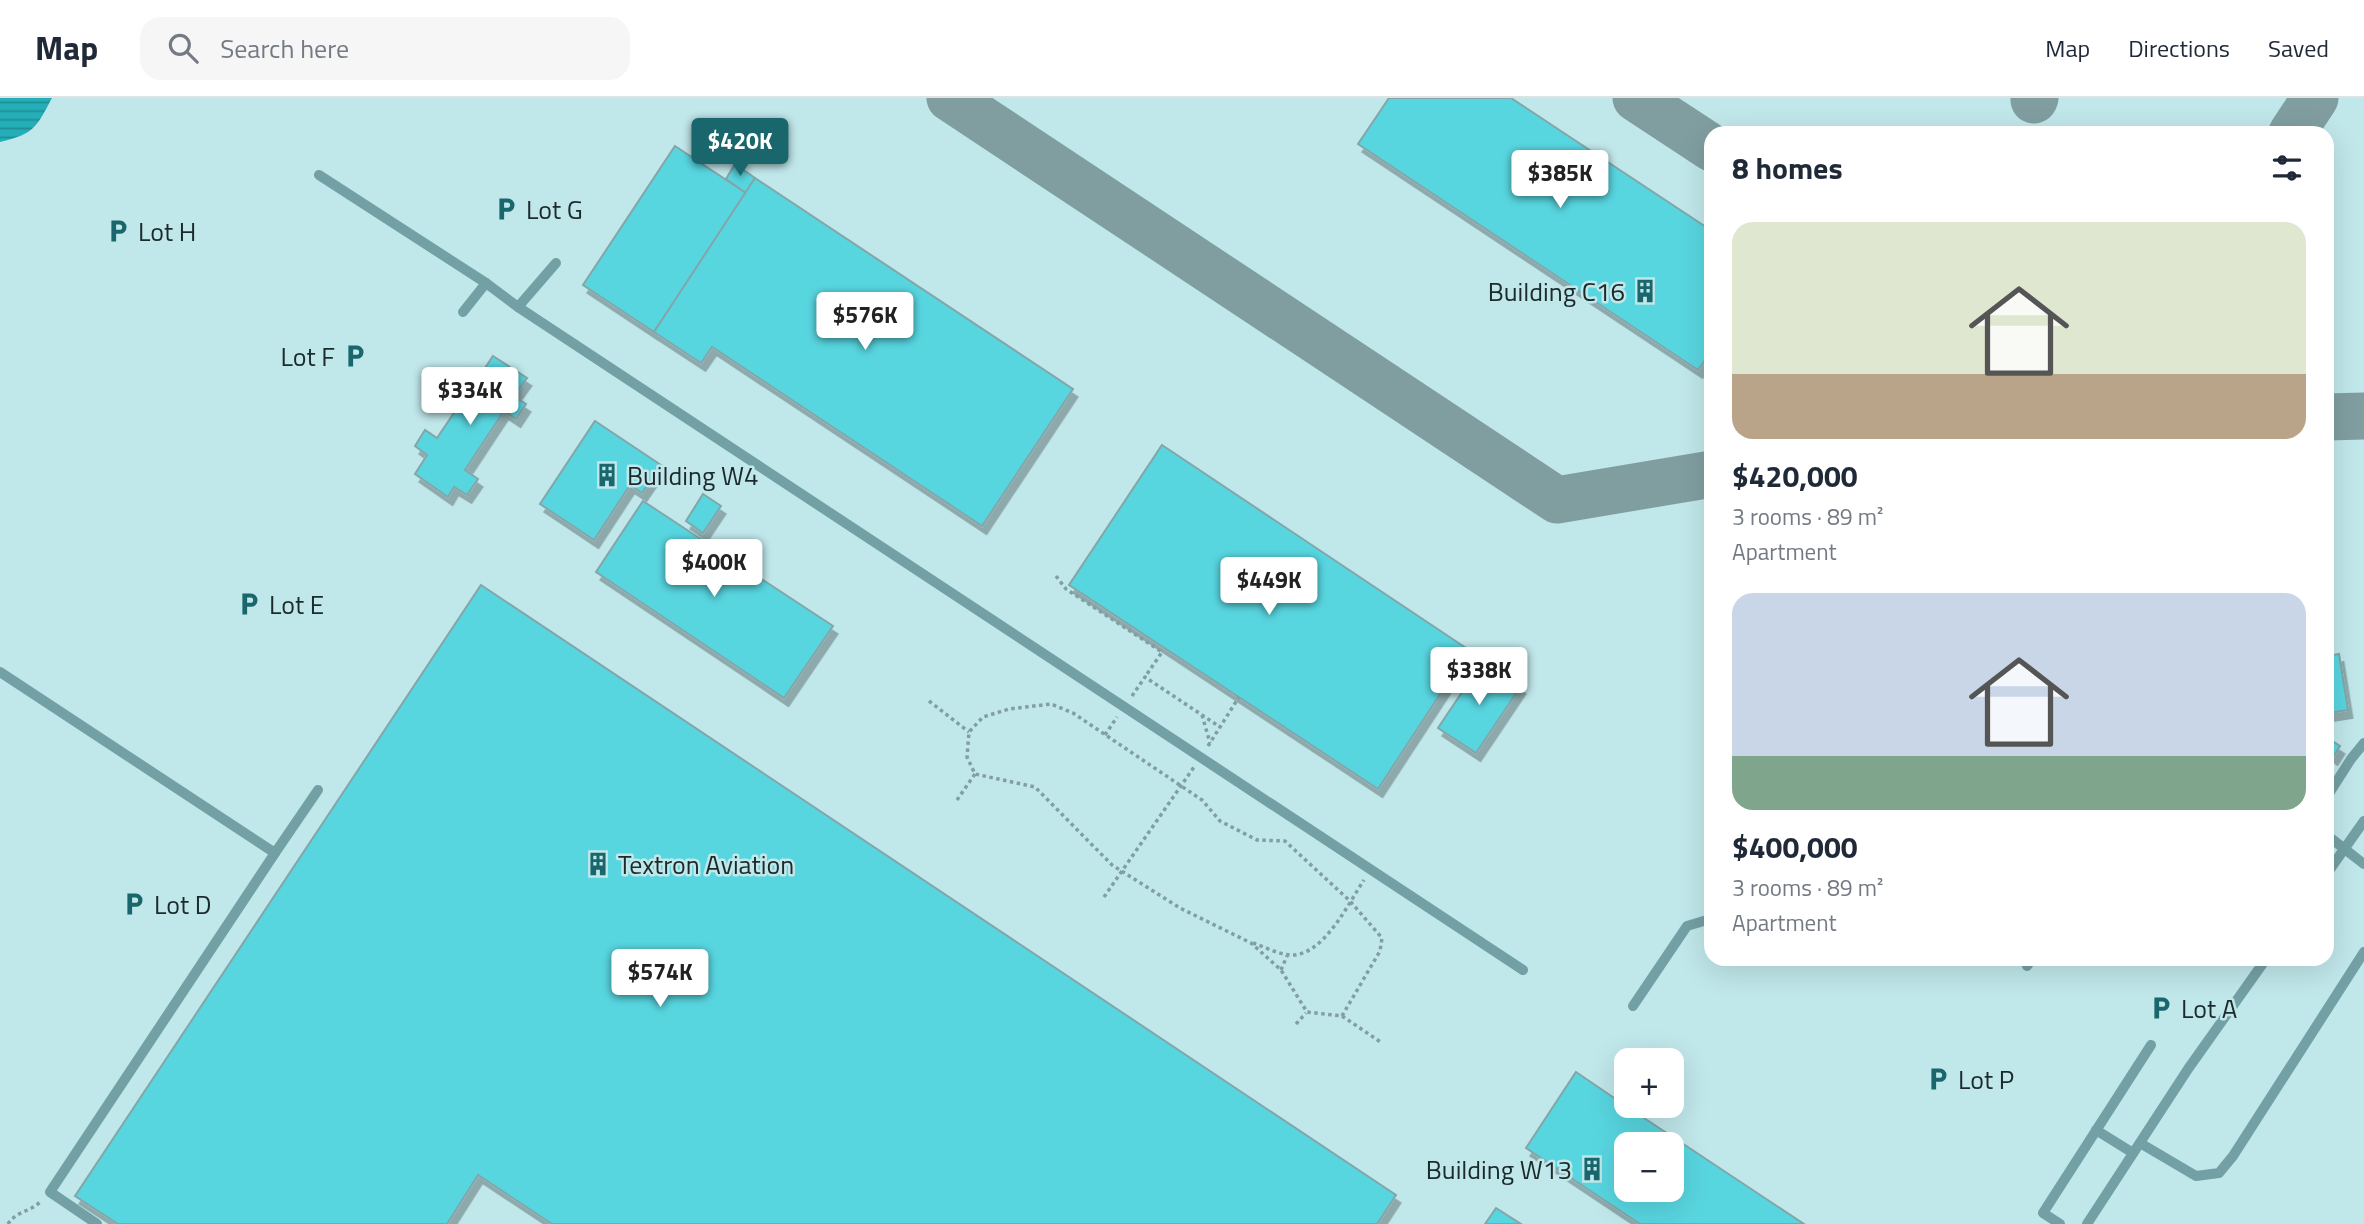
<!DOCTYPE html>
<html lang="en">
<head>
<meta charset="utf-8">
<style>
	body { margin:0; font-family:"Titillium Web",sans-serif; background:#f6f6f7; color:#1f2937; height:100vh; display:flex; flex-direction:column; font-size:26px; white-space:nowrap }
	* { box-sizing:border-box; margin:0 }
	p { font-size:23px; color:#747a83 }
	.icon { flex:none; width:38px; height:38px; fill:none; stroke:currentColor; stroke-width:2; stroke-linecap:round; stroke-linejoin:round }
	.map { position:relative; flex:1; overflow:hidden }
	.drawer { position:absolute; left:1704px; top:28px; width:630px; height:840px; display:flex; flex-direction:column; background:#fff; border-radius:21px; box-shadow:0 7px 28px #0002 }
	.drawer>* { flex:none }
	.tools { position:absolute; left:1614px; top:950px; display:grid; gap:14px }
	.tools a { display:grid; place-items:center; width:70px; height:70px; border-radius:14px; background:#fff; box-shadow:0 7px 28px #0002; font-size:35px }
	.price { position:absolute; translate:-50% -60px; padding:0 16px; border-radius:7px; background:#fff; color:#222; font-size:23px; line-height:46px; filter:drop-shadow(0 2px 4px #0008) }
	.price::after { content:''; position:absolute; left:50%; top:42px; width:21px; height:16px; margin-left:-10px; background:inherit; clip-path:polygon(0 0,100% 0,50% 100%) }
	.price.on { background:#19676d; color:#fff }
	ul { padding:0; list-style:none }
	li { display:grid; align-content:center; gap:14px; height:371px; padding:0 28px }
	li span { display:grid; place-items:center; height:217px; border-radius:21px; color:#555 }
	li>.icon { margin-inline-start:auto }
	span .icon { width:126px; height:126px; fill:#fffc; stroke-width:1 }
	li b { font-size:30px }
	h2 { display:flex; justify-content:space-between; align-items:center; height:84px; padding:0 28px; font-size:30px }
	header { display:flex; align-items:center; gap:42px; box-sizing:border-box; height:98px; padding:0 35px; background:#fff; border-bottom:2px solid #e0e1e3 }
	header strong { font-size:33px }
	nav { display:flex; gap:38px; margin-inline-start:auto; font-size:24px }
	.search { width:490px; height:63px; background:#f6f6f7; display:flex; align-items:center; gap:18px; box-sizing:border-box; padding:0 24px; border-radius:21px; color:#747a83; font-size:26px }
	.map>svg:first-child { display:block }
	.water { fill:url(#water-rules) }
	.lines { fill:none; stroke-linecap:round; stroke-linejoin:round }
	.taxiway { stroke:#809ea0; stroke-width:47 }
	.building { fill:#59d6e0; stroke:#82a6a9; stroke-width:2; fill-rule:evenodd; filter:url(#shadow) }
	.path { stroke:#819fa1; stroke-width:3.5; stroke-dasharray:3.5 3.5; stroke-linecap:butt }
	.service { stroke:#73a0a4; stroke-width:10 }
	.labels { text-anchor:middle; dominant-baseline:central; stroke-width:5; stroke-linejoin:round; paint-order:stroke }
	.poi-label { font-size:26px; fill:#1b2a2b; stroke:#c0e7ea; text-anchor:start }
</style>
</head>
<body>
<header>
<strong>Map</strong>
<div class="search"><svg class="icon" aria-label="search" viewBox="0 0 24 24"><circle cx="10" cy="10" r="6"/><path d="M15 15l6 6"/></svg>Search here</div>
<nav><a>Map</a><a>Directions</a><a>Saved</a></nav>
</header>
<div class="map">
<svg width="2364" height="1126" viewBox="0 0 2364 1126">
	<defs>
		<pattern id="water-rules" width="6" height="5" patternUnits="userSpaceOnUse" patternTransform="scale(1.75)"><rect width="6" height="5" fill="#24aeb8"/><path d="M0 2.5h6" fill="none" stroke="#1e8e96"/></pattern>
		<filter id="shadow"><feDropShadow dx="4.5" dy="8" stdDeviation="0" flood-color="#0004"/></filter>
	</defs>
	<rect width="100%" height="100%" fill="#c0e7ea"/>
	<!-- water -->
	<path class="water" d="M 0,0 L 52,0 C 36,30 34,36 0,44 Z"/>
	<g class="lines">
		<!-- taxiway -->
		<g class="taxiway">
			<path d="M 950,0 L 1557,402 L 1712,376"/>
			<path d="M 1636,0 L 1712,50"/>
			<path d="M 2034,2 L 2035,0"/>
			<path d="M 2292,35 L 2315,0"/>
			<path d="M 2328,319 L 2364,318"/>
		</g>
	</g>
	<!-- building -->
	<g class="building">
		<path d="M 1389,0 L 1511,0 L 1712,133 L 1712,252 L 1698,272 L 1358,46 Z"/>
		<path d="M 675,48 L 746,95 L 654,234 L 583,187 Z"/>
		<path d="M 735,66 L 755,80 L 746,95 L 726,81 Z"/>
		<path d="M 755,80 L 1073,291 L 982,428 L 712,249 L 701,265 L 654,234 Z"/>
		<path d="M 493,258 L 527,280 L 514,298 L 526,306 L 516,321 L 504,313 L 465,372 L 478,381 L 467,397 L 454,389 L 448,399 L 415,376 L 427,357 L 415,348 L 425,332 L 437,340 L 468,294 L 456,286 L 467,270 L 479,279 Z"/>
		<path d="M 595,323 L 661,367 L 642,395 L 630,387 L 594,442 L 540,406 Z"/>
		<path d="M 1162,347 L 1469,552 L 1378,691 L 1069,487 Z"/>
		<path d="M 703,396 L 721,408 L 703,435 L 686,423 Z"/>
		<path d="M 643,403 L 833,528 L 784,600 L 596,474 Z"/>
		<path d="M 481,487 L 1396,1097 L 1377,1126 L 552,1126 L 478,1077 L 447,1126 L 118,1126 L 75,1098 Z"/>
		<path d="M 2339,556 L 2348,612 L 2328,615 L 2328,558 Z"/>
		<path d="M 1483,563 L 1521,588 L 1476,655 L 1438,630 Z"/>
		<path d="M 2328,640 L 2340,648 L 2333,659 L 2328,655 Z"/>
		<path d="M 1576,974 L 1626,1008 L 1804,1126 L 1640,1126 L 1526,1050 ZM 1626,1046 L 1671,1046 L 1671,1092 L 1626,1092 Z"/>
		<path d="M 1496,1110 L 1521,1126 L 1485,1126 Z"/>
	</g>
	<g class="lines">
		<!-- path -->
		<g class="path">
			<path d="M 1056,478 L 1066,491 L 1162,554 L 1145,579"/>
			<path d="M 1132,598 L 1145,579 L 1220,629"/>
			<path d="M 929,603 L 969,634"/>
			<path d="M 1202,617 L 1210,645"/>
			<path d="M 1105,637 L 1117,619"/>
			<path d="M 1208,648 L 1239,599"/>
			<path d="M 957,702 L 975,676"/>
			<path d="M 1104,799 L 1194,669"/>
			<path d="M 1253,845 C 1265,849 1278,856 1290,857 C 1323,859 1348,806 1364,782"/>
			<path d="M 1281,872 L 1287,858"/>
			<path d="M 1342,918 L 1380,853 L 1382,840 L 1350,803 L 1285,743 L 1257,742 L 1220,723 L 1202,702 L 1073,615 L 1051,606 L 1009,611 L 983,619 L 969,634 L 967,659 L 975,676 L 1035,689 L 1112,767 L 1180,810 L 1251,845 L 1281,872 L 1307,914 L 1342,918 L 1382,945"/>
			<path d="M 1296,926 L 1306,915"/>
			<path d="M 8,1126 C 16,1113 31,1114 41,1103"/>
		</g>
		<!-- service -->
		<g class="service">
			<path d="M 319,77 L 486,185 L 518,209 L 1523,872"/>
			<path d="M 518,209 L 556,165"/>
			<path d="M 463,214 L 486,185"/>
			<path d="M 0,574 L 275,755 L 50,1094 L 97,1126"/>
			<path d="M 2328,697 L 2351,661 L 2364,645"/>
			<path d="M 2328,738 L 2364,766"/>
			<path d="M 275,755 L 318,692"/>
			<path d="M 2328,774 L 2364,723"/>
			<path d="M 2027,868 L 2032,861"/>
			<path d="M 1633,908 L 1687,828 L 1707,822 L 1712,815"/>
			<path d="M 2096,1032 L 2133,1055"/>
			<path d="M 2140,1045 L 2196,1078 L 2219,1075 L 2233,1058 L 2364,854"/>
			<path d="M 2060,1126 L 2043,1115 L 2151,947"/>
			<path d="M 2087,1126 L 2188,971 L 2266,861"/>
		</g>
	</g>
	<!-- icons -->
	<defs>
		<g id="parking-bare" transform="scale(1.89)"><path d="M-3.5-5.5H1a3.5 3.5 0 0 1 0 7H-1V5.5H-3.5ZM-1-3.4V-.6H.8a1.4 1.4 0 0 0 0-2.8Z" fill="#19676d" stroke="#c0e7ea" stroke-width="2.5" paint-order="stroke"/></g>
		<g id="building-bare" transform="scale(1.89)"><path d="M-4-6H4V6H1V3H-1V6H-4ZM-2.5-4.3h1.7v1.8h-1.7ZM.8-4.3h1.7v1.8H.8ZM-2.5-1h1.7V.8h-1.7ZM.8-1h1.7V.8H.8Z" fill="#19676d" stroke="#c0e7ea" stroke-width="2.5" paint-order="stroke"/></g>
	</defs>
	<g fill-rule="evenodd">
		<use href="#parking-bare" x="506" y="111"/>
		<use href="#parking-bare" x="118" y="133"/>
		<use href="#building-bare" x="1645" y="193"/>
		<use href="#parking-bare" x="355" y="258"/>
		<use href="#building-bare" x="607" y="377"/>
		<use href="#parking-bare" x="249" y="506"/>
		<use href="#building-bare" x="598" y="766"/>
		<use href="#parking-bare" x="134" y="806"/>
		<use href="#parking-bare" x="2161" y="910"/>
		<use href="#parking-bare" x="1938" y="981"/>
		<use href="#building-bare" x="1592" y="1071"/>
	</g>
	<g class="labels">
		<!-- poi labels -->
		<g class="poi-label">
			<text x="526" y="111">Lot G</text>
			<text x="138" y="133">Lot H</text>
			<text x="1625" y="193" text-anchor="end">Building C16</text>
			<text x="335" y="258" text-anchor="end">Lot F</text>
			<text x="627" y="377">Building W4</text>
			<text x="269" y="506">Lot E</text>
			<text x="618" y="766">Textron Aviation</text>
			<text x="154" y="806">Lot D</text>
			<text x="2181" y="910">Lot A</text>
			<text x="1958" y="981">Lot P</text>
			<text x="1572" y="1071" text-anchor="end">Building W13</text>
		</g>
	</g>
</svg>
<div class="tools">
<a>+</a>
<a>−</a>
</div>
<b class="price on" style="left:740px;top:80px">$420K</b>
<b class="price" style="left:1560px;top:112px">$385K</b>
<b class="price" style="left:865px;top:254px">$576K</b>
<b class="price" style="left:470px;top:329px">$334K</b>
<b class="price" style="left:714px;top:501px">$400K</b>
<b class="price" style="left:1269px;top:519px">$449K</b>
<b class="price" style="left:1479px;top:609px">$338K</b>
<b class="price" style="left:660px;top:911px">$574K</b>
<section class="drawer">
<h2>8 homes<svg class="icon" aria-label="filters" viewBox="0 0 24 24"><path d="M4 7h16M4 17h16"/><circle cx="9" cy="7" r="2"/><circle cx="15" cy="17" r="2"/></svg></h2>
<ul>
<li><span style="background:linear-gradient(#dfe7d0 70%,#b9a48a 0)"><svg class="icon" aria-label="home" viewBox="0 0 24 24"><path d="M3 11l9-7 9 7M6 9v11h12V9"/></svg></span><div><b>$420,000</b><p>3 rooms · 89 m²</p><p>Apartment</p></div></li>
<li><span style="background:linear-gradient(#c9d6e8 75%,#7fa58c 0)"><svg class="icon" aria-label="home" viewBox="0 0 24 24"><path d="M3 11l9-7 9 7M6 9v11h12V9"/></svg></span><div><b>$400,000</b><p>3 rooms · 89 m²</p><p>Apartment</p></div></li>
</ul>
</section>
</div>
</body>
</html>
